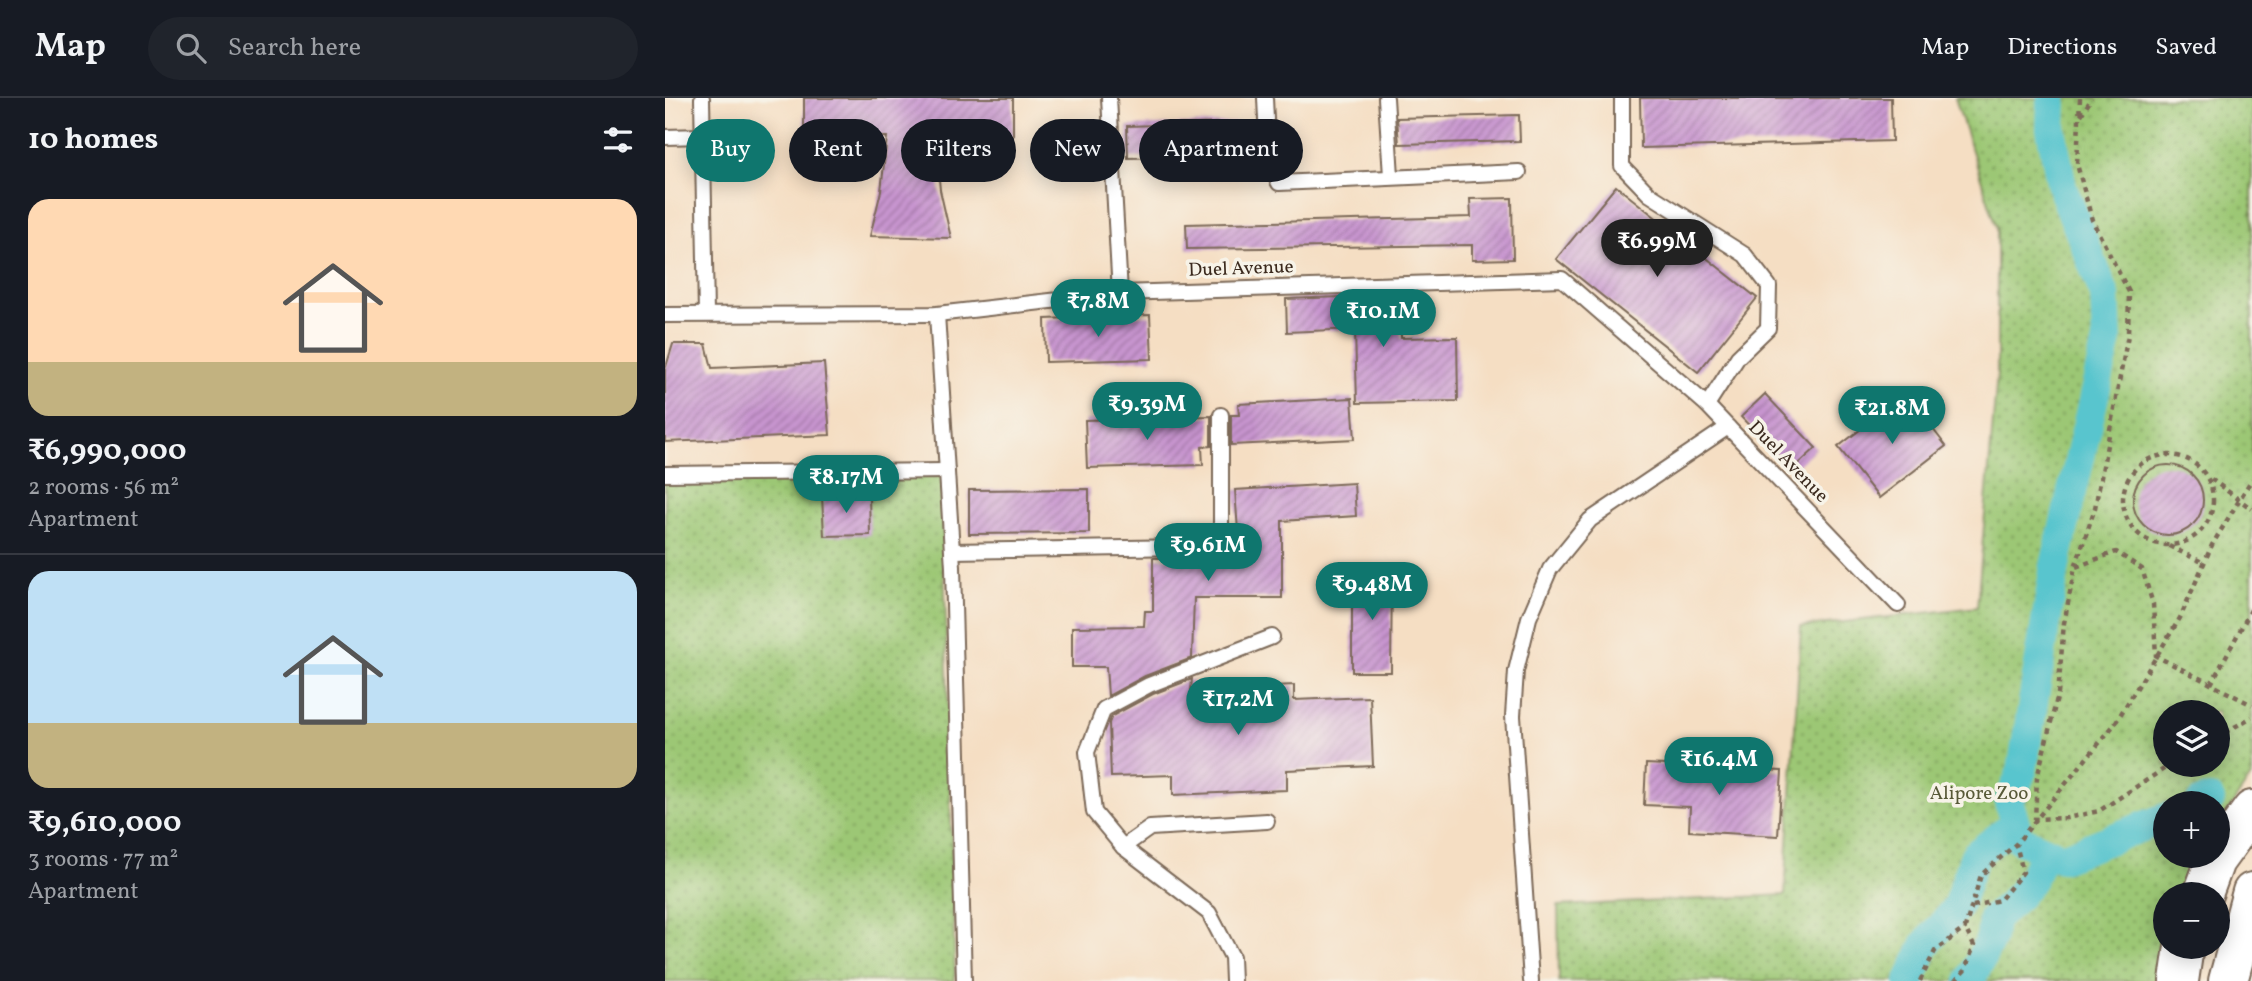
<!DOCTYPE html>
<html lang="en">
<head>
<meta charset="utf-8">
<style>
	body { margin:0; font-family:Vollkorn,serif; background:#20242c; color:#f1f3f6; height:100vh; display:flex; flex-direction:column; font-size:26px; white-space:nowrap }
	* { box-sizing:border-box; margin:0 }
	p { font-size:23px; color:#9ea1a6 }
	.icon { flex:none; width:38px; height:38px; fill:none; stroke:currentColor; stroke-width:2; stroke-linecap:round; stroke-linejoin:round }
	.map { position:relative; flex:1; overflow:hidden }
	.panel { display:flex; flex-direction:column; background:#171b24; width:665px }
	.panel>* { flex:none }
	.hud { position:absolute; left:21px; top:21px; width:665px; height:63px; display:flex; gap:14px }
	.buttons { position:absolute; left:1488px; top:602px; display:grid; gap:14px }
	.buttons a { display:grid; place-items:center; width:77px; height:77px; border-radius:50%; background:#171b24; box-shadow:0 4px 18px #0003; font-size:35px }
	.price { position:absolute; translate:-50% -60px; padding:0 16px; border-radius:24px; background:#0f766e; color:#fff; font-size:23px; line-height:46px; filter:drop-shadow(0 2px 4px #0008) }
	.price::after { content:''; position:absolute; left:50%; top:42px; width:21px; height:16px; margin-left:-10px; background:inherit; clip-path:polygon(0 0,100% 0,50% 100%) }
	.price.active { background:#222; color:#fff }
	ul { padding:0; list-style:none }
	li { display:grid; align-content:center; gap:14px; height:371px; padding:0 28px }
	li+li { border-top:2px solid #363941 }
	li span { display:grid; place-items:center; height:217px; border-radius:21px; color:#555 }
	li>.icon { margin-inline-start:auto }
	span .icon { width:126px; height:126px; fill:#fffc; stroke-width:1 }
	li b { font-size:30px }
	h2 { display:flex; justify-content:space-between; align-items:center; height:84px; padding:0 28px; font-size:30px }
	.chip { padding:0 24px; border-radius:32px; background:#171b24; box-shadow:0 4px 18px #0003; font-size:24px; line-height:63px }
	.chip.active { background:#0f766e; color:#fff }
	header { display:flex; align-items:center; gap:42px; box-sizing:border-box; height:98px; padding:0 35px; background:#171b24; border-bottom:2px solid #363941 }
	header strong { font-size:33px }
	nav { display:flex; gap:38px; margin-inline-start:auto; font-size:24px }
	.search { width:490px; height:63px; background:#20242c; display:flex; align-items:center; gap:18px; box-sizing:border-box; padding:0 24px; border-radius:38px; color:#9ea1a6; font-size:26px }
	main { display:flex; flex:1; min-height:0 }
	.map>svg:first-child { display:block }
	.park { fill:url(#park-dots); stroke:#6c7849; stroke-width:2; fill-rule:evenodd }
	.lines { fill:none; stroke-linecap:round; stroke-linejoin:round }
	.canal { stroke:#58c5ce; stroke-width:30 }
	.building { fill:url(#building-hatch) }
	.lane-casing { stroke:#7c6958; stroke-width:18 }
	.highway-casing { stroke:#7c6958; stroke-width:42 }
	.path { stroke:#7c6958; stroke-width:4.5; stroke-dasharray:5 5; stroke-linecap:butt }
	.lane { stroke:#fff; stroke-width:14 }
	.highway { stroke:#fff; stroke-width:38 }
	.labels { text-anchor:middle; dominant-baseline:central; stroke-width:7; stroke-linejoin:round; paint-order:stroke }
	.street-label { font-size:19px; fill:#3b2a1e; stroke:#f7f3e8 }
	.park-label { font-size:19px; fill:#585938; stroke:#f7f3e8 }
</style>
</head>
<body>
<header>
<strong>Map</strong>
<div class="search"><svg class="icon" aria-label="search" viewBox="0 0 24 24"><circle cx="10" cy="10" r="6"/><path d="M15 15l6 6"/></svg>Search here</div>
<nav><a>Map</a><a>Directions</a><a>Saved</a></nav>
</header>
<main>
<section class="panel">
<h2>10 homes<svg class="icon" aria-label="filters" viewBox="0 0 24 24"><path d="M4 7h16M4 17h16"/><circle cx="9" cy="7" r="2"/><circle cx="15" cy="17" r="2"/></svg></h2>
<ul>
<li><span style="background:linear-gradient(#ffd9b3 75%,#c2b280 0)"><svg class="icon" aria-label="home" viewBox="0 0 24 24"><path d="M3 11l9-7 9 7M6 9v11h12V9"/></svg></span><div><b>₹6,990,000</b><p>2 rooms · 56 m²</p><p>Apartment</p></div></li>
<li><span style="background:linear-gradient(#bfe0f5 70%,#c2b280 0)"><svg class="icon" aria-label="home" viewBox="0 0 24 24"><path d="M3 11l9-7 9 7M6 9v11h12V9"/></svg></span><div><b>₹9,610,000</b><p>3 rooms · 77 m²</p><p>Apartment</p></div></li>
</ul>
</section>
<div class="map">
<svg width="1587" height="883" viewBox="0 0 1587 883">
	<defs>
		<pattern id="park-dots" width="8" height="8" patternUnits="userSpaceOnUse" patternTransform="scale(1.75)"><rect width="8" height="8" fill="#9cc774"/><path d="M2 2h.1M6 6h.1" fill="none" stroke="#80a25f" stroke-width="1.8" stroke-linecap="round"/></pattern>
		<pattern id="building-hatch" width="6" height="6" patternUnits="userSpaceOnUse" patternTransform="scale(1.75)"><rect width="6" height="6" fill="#c794cf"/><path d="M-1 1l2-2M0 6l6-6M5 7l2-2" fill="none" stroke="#a379a7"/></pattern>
	</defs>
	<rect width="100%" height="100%" fill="#f7f3e8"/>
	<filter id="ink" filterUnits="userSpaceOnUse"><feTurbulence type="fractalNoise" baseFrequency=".0143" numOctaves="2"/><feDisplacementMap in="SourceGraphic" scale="14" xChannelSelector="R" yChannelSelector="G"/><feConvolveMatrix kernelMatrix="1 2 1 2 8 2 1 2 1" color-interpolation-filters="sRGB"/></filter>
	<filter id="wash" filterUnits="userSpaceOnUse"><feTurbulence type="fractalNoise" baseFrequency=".00686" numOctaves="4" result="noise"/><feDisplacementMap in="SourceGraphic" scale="28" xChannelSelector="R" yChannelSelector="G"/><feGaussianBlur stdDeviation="1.57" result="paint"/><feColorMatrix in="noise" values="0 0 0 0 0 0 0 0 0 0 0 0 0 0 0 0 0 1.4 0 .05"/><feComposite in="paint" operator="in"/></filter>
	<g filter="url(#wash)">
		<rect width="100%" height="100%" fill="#f5dec3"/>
		<!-- park -->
		<g class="park">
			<path d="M 1290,0 L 1587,0 L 1587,677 L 1552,730 L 1552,705 L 1500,705 L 1500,758 L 1535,758 L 1515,796 L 1500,796 L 1500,849 L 1491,883 L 894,883 L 893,808 L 1120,797 L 1136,529 L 1312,509 L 1332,276 L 1332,130 ZM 1500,614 L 1552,614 L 1552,667 L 1500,667 Z"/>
			<path d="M 277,377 L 290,883 L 0,883 L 0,378 Z"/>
		</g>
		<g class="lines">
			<!-- canal -->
			<g class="canal">
				<path d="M 1387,0 L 1386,31 L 1397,89 L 1440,197 L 1442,242 L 1390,468 L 1357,673 L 1344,704 L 1354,741 L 1397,760 L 1500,720"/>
				<path d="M 1536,705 L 1545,702"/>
				<path d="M 1245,883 L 1260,847 L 1292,809 L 1310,757 L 1350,726"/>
				<path d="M 1305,883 L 1326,840 L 1328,821 C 1354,801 1368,783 1380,753"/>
			</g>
		</g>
		<g id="blocks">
			<!-- building -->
			<g class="building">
				<path d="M 139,0 L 348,0 L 348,39 L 270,38 L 275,92 L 286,140 L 205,138 L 216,93 L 222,39 L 139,40 Z"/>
				<path d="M 975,0 L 1226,0 L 1227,43 L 976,50 Z"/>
				<path d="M 854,17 L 855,43 L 734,46 L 732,20 Z"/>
				<path d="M 588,24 L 589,57 L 463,60 L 462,28 Z"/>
				<path d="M 951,88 L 1092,200 L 1033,274 L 891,161 Z"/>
				<path d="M 847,100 L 848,161 L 807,162 L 807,147 L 522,151 L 521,126 L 806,119 L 805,101 Z"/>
				<path d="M 735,197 L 736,240 L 792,239 L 793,303 L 692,305 L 690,231 L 622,234 L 621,201 Z"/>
				<path d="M 485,217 L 487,261 L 381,264 L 380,221 Z"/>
				<path d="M 8,246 L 41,246 L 47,270 L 159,265 L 165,337 L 0,344 L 0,272 Z"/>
				<path d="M 1100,296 L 1151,350 L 1127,372 L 1076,319 Z"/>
				<path d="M 1241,296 L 1281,348 L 1214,400 L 1173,349 Z"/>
				<path d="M 687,300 L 690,341 L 566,347 L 566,317 L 574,317 L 573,306 Z"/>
				<path d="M 546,318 L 546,348 L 537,349 L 538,367 L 422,370 L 420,322 Z"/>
				<circle cx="1503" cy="402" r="35"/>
				<path d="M 689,385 L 691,418 L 617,423 L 617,500 L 529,500 L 527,560 L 480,578 L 443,598 L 441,569 L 407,569 L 407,529 L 479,528 L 480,513 L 488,513 L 488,460 L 575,460 L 570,392 Z"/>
				<path d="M 424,391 L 424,435 L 304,436 L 304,392 Z"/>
				<path d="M 204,397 L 205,437 L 159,438 L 157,398 Z"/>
				<path d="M 687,475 L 727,475 L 726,574 L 687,574 Z"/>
				<path d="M 527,581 L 526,592 L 629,587 L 629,602 L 705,599 L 708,668 L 622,672 L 622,692 L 508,697 L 508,677 L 446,679 L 444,625 L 447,618 L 488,596 Z"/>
				<path d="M 981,666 L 1117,673 L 1113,738 L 1024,733 L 1025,709 L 979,707 Z"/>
			</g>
		</g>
	</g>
	<g filter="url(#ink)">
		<use href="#blocks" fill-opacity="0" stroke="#7c6958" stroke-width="2"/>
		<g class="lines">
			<!-- lane casing -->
			<g class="lane-casing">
				<g id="lane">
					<path d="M 37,0 L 41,216"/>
					<path d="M 444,0 L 455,195"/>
					<path d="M 600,0 L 603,64 L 614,85 L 854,74"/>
					<path d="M 721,0 L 726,78"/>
					<path d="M 957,0 L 957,68 L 984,96 L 1080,157 L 1104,188 L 1103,230 L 1073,259 L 1042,307"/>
					<path d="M 0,39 L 38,38"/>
					<path d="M 272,216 L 288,469 L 299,883"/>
					<path d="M 0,217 L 272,216 L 455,195 L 897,181 L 1042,307 L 1233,507"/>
					<path d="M 0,376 L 282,373"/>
					<path d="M 287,453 L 520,449 L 556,436 L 556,317"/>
					<path d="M 458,749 L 485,730 L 602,723"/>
					<path d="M 568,883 L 567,859 L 544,815 L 458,749 L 429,714 L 422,654 L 439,611 L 484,587 L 607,539"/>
					<path d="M 866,883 L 848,618 L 851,573 L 864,520 L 885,471 L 925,422 L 1063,329"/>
				</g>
			</g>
			<!-- highway casing -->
			<g class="highway-casing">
				<g id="highway">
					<path d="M 1538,796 L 1550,763 L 1587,712"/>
					<path d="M 1514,883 L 1519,849"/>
					<path d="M 1563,883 L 1587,794"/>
				</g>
			</g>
			<!-- path -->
			<g class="path">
				<path d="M 1415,0 L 1412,66 L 1427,122 L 1464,194 L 1463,237 L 1430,410 L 1410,469 L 1399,525 L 1393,596 L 1372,680 L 1370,721 L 1402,720 L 1434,713 L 1505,667"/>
				<path d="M 1416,17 L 1427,0"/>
				<circle cx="1503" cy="402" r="45"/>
				<path d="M 1546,381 L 1587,411"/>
				<path d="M 1504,448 L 1539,465"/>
				<path d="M 1411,469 L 1451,454 L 1477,471 L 1488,506 L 1491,558 L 1587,607"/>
				<path d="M 1546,586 L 1587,510"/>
				<path d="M 1552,639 L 1587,619"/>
				<path d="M 1308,808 L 1335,802 L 1358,774 L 1351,746"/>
				<path d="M 1255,883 L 1270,853 L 1300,830 L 1316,777 L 1351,746 L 1449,627 L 1515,520 L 1547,447 L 1587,381"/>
				<path d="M 1290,883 L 1300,872 L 1309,848 L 1300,830"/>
			</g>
			<!-- lane -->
			<use href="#lane" class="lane"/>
			<!-- highway -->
			<use href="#highway" class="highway"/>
		</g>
	</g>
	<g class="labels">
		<!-- street labels -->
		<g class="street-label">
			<text transform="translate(576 171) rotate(-2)">Duel Avenue</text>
			<text transform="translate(1123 364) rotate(46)">Duel Avenue</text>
		</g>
		<!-- park labels -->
		<g class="park-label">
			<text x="1314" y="696">Alipore Zoo</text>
		</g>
	</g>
</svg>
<div class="buttons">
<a><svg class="icon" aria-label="layers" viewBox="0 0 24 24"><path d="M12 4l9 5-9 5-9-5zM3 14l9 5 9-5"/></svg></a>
<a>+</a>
<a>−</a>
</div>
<b class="price active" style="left:992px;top:181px">₹6.99M</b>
<b class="price" style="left:433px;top:241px">₹7.8M</b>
<b class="price" style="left:718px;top:251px">₹10.1M</b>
<b class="price" style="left:482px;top:344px">₹9.39M</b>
<b class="price" style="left:1227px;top:348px">₹21.8M</b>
<b class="price" style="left:181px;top:417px">₹8.17M</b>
<b class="price" style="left:543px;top:485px">₹9.61M</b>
<b class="price" style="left:707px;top:524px">₹9.48M</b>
<b class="price" style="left:573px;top:639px">₹17.2M</b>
<b class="price" style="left:1054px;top:699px">₹16.4M</b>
<div class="hud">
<a class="chip active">Buy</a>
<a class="chip">Rent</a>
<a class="chip">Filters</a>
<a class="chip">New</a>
<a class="chip">Apartment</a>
</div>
</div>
</main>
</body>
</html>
